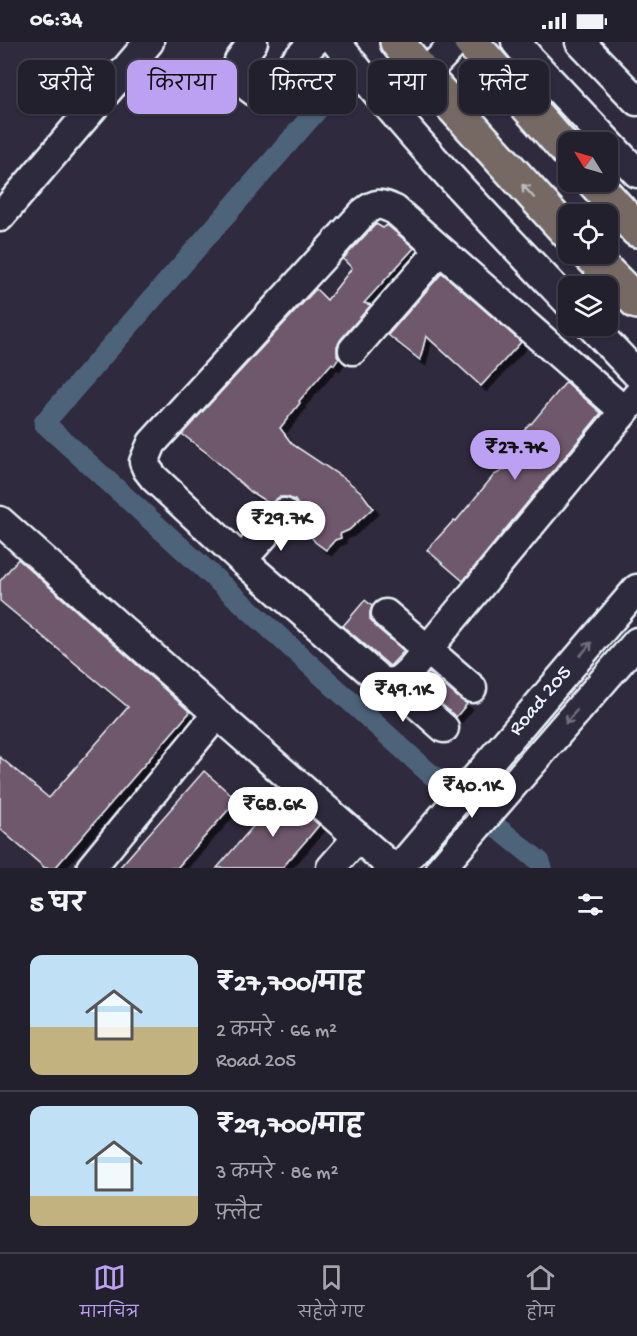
<!DOCTYPE html>
<html lang="hi">
<head>
<meta charset="utf-8">
<style>
	body { margin:0; font-family:"Gochi Hand","Playpen Sans Deva",sans-serif; background:#2b2836; color:#f1f3f6; height:100vh; display:flex; flex-direction:column; font-size:22px; white-space:nowrap }
	* { box-sizing:border-box; margin:0 }
	p { font-size:20px; color:#a3a3aa }
	.icon { flex:none; width:33px; height:33px; fill:none; stroke:currentColor; stroke-width:2; stroke-linecap:round; stroke-linejoin:round }
	.map { position:relative; height:826px; overflow:hidden }
	.details { display:flex; flex-direction:column; background:#23202e; flex:1 }
	.details>* { flex:none }
	.banner { position:absolute; left:18px; top:18px; width:602px; height:54px; display:flex; gap:12px }
	.needle { width:39px; rotate:307deg }
	.buttons { position:absolute; left:558px; top:90px; display:grid; gap:12px }
	.buttons a { display:grid; place-items:center; width:60px; height:60px; border-radius:12px; background:#23202e; box-shadow:0 2px 4px #0004,0 0 0 2px #403e4a; font-size:30px }
	.price { position:absolute; translate:-50% -51px; padding:0 14px; border-radius:21px; background:#fff; color:#222; font-size:20px; line-height:39px; filter:drop-shadow(0 2px 3px #0008) }
	.price::after { content:''; position:absolute; left:50%; top:36px; width:18px; height:14px; margin-left:-9px; background:inherit; clip-path:polygon(0 0,100% 0,50% 100%) }
	.price.current { background:#bca0f2; color:#111 }
	ul { padding:0; list-style:none }
	li { display:flex; align-items:center; gap:18px; height:150px; padding:0 30px }
	li+li { border-top:2px solid #403e4a }
	li span { display:grid; place-items:center; flex:none; width:168px; height:120px; border-radius:12px; color:#555 }
	li>.icon { margin-inline-start:auto }
	span .icon { width:72px; height:72px; fill:#fffc; stroke-width:1 }
	li b { font-size:26px }
	h2 { display:flex; justify-content:space-between; align-items:center; height:72px; padding:0 30px; font-size:26px }
	.chip { padding:0 21px; border-radius:12px; background:#23202e; box-shadow:0 2px 4px #0004,0 0 0 2px #403e4a; font-size:21px; line-height:54px }
	.chip.current { background:#bca0f2; color:#111 }
	.status { display:flex; justify-content:space-between; align-items:center; height:42px; padding:0 30px; background:#23202e; direction:ltr }
	.status svg { height:16px; fill:currentColor }
	.dock { display:flex; justify-content:space-around; align-items:center; height:84px; border-top:2px solid #403e4a; background:#23202e; font-size:16px; color:#a3a3aa }
	.dock a { display:grid; justify-items:center; gap:3px }
	.dock .current { color:#bca0f2 }
	.map>svg:first-child { display:block }
	.lines { fill:none; stroke-linecap:round; stroke-linejoin:round }
	.canal { stroke:#4e637a; stroke-width:21 }
	.building { fill:#70596c; stroke:#e8f1f8; stroke-width:1.5; filter:url(#shadow) }
	.minor-casing { stroke:#e8f1f8; stroke-width:33 }
	.major-casing { stroke:#e8f1f8; stroke-width:38 }
	.minor { stroke:#2f2a3d; stroke-width:28 }
	.major { stroke:#766964; stroke-width:33 }
	.oneway { stroke:#babbbd }
	.oneway2 { stroke:#70707e }
	.labels { text-anchor:middle; dominant-baseline:central; stroke-width:4.5; stroke-linejoin:round; paint-order:stroke }
	.street-label { font-size:21px; fill:#e8f1f8; stroke:#2f2a3d }
</style>
</head>
<body>
<div class="status"><b>06:34</b><svg viewBox="0 0 49 12"><path d="M0 12V9h3v3zM5 12V6h3v6zM10 12V3h3v9zM15 12V0h3v12zM26 1h20v11H26zM47 4h2v5h-2z"/></svg></div>
<div class="map">
<svg width="637" height="826" viewBox="0 0 637 826">
	<defs>
		<filter id="shadow"><feDropShadow dx="5.5" dy="5.5" stdDeviation="0" flood-color="#0009"/></filter>
	</defs>
	<rect width="100%" height="100%" fill="#2f2a3d"/>
	<filter id="ink" filterUnits="userSpaceOnUse"><feTurbulence type="fractalNoise" baseFrequency=".0167" numOctaves="2"/><feDisplacementMap in="SourceGraphic" scale="12" xChannelSelector="R" yChannelSelector="G"/><feConvolveMatrix kernelMatrix="1 2 1 2 8 2 1 2 1" color-interpolation-filters="sRGB"/></filter>
	<g filter="url(#ink)">
		<g class="lines">
			<!-- canal -->
			<path class="canal" d="M 338,44 L 44,381 L 427,729 L 540,820 L 542,826"/>
		</g>
		<!-- building -->
		<g class="building">
			<path d="M 376,182 L 383,186 L 387,183 L 414,206 L 364,261 L 371,263 L 341,297 L 337,304 L 337,313 L 339,316 L 334,323 L 332,321 L 299,359 L 300,361 L 280,386 L 292,402 L 345,437 L 361,450 L 373,466 L 349,488 L 340,492 L 341,496 L 335,498 L 326,508 L 315,500 L 306,487 L 298,479 L 300,474 L 300,466 L 295,458 L 287,455 L 279,455 L 270,462 L 251,450 L 207,411 L 182,392 L 316,247 L 327,258 L 352,226 L 343,217 Z"/>
			<path d="M 442,231 L 521,300 L 481,344 L 426,294 L 420,318 L 388,293 Z"/>
			<path d="M 566,340 L 601,371 L 463,539 L 427,508 L 454,478 L 456,479 L 494,433 L 516,422 L 503,411 L 530,381 L 531,382 Z"/>
			<path d="M 18,517 L 190,670 L 55,826 L 45,826 L 0,787 L 0,715 L 49,756 L 128,665 L 0,559 L 0,539 Z"/>
			<path d="M 365,558 L 372,564 L 370,570 L 370,577 L 375,584 L 404,609 L 390,624 L 343,584 Z"/>
			<path d="M 429,631 L 461,658 L 467,662 L 456,675 L 419,642 Z"/>
			<path d="M 204,729 L 237,758 L 177,826 L 119,826 Z"/>
			<path d="M 282,751 L 319,783 L 310,794 L 282,826 L 217,826 Z"/>
		</g>
		<g class="lines">
			<!-- minor casing -->
			<g class="minor-casing">
				<g id="minor">
					<path d="M 253,0 L 239,19 L 236,30 C 241,40 249,46 258,52 L 269,46 L 314,0"/>
					<path d="M 336,0 C 407,92 488,176 568,260"/>
					<path d="M 516,0 L 530,17 L 637,131"/>
					<path d="M 580,0 L 637,59"/>
					<path d="M 424,33 L 456,0"/>
					<path d="M 0,175 L 149,0"/>
					<path d="M 591,284 L 637,332"/>
					<path d="M 353,308 L 440,208"/>
					<path d="M 624,369 L 395,168 C 380,161 376,160 363,171 L 152,401 L 144,420 L 147,427 L 154,436 L 242,518 L 380,638 C 395,645 402,636 412,626 L 637,354"/>
					<path d="M 0,479 L 217,672 L 393,826"/>
					<path d="M 242,518 L 284,471"/>
					<path d="M 386,572 L 472,646"/>
					<path d="M 393,641 L 444,686"/>
					<path d="M 91,826 L 217,672"/>
					<path d="M 331,826 L 358,795"/>
					<path id="s1" d="M 399,826 L 637,547"/>
					<path d="M 441,826 L 637,600"/>
				</g>
			</g>
			<!-- major casing -->
			<g class="major-casing">
				<g id="major">
					<path d="M 397,0 L 424,33 L 568,191"/>
					<path d="M 471,0 L 568,110"/>
					<path d="M 594,140 L 637,188"/>
					<path d="M 589,212 L 637,260"/>
				</g>
			</g>
			<!-- minor -->
			<use href="#minor" class="minor"/>
			<!-- major -->
			<use href="#major" class="major"/>
		</g>
		<!-- one-way arrows -->
		<defs><path id="oneway-shaft" d="M-6 0H5M1.5-3L5.5 0L1.5 3" fill="none" stroke-width="1.6" stroke-linecap="round" stroke-linejoin="round" transform="scale(1.5)"/></defs>
		<use class="oneway" href="#oneway-shaft" transform="translate(528 149) rotate(-132)"/>
		<g class="oneway2">
			<use href="#oneway-shaft" transform="translate(586 607) rotate(-50)"/>
			<use href="#oneway-shaft" transform="translate(571 675) rotate(131)"/>
		</g>
	</g>
	<g class="labels">
		<!-- street labels -->
		<g class="street-label">
			<text stroke="none"><textPath href="#s1" startOffset="219">Road 205</textPath></text>
		</g>
	</g>
</svg>
<div class="buttons">
<a><svg class="needle" viewBox="-14 -14 28 28"><path d="M0-13l5 13h-10z" fill="#e53935"/><path d="M0 13l5-13h-10z" fill="#a3a3aa"/></svg></a>
<a><svg class="icon" aria-label="locate" viewBox="0 0 24 24"><circle cx="12" cy="12" r="6"/><path d="M12 2v4M12 18v4M2 12h4M18 12h4"/></svg></a>
<a><svg class="icon" aria-label="layers" viewBox="0 0 24 24"><path d="M12 4l9 5-9 5-9-5zM3 14l9 5 9-5"/></svg></a>
</div>
<b class="price current" style="left:515px;top:439px">₹27.7K</b>
<b class="price" style="left:281px;top:510px">₹29.7K</b>
<b class="price" style="left:403px;top:681px">₹49.1K</b>
<b class="price" style="left:472px;top:777px">₹40.1K</b>
<b class="price" style="left:273px;top:796px">₹68.6K</b>
<div class="banner">
<a class="chip">खरीदें</a>
<a class="chip current">किराया</a>
<a class="chip">फ़िल्टर</a>
<a class="chip">नया</a>
<a class="chip">फ़्लैट</a>
</div>
</div>
<section class="details">
<h2>5 घर<svg class="icon" aria-label="filters" viewBox="0 0 24 24"><path d="M4 7h16M4 17h16"/><circle cx="9" cy="7" r="2"/><circle cx="15" cy="17" r="2"/></svg></h2>
<ul>
<li><span style="background:linear-gradient(#bfe0f5 60%,#c2b280 0)"><svg class="icon" aria-label="home" viewBox="0 0 24 24"><path d="M3 11l9-7 9 7M6 9v11h12V9"/></svg></span><div><b>₹27,700/माह</b><p>2 कमरे · 66 m²</p><p>Road 205</p></div></li>
<li><span style="background:linear-gradient(#bfe0f5 75%,#c2b280 0)"><svg class="icon" aria-label="home" viewBox="0 0 24 24"><path d="M3 11l9-7 9 7M6 9v11h12V9"/></svg></span><div><b>₹29,700/माह</b><p>3 कमरे · 86 m²</p><p>फ़्लैट</p></div></li>
</ul>
</section>
<nav class="dock">
<a class="current"><svg class="icon" aria-label="map" viewBox="0 0 24 24"><path d="M3 6l6-2 6 2 6-2v14l-6 2-6-2-6 2zM9 4v14M15 6v14"/></svg>मानचित्र</a>
<a><svg class="icon" aria-label="saved" viewBox="0 0 24 24"><path d="M7 4h10v16l-5-4-5 4z"/></svg>सहेजे गए</a>
<a><svg class="icon" aria-label="home" viewBox="0 0 24 24"><path d="M3 11l9-7 9 7M6 9v11h12V9"/></svg>होम</a>
</nav>
</body>
</html>
